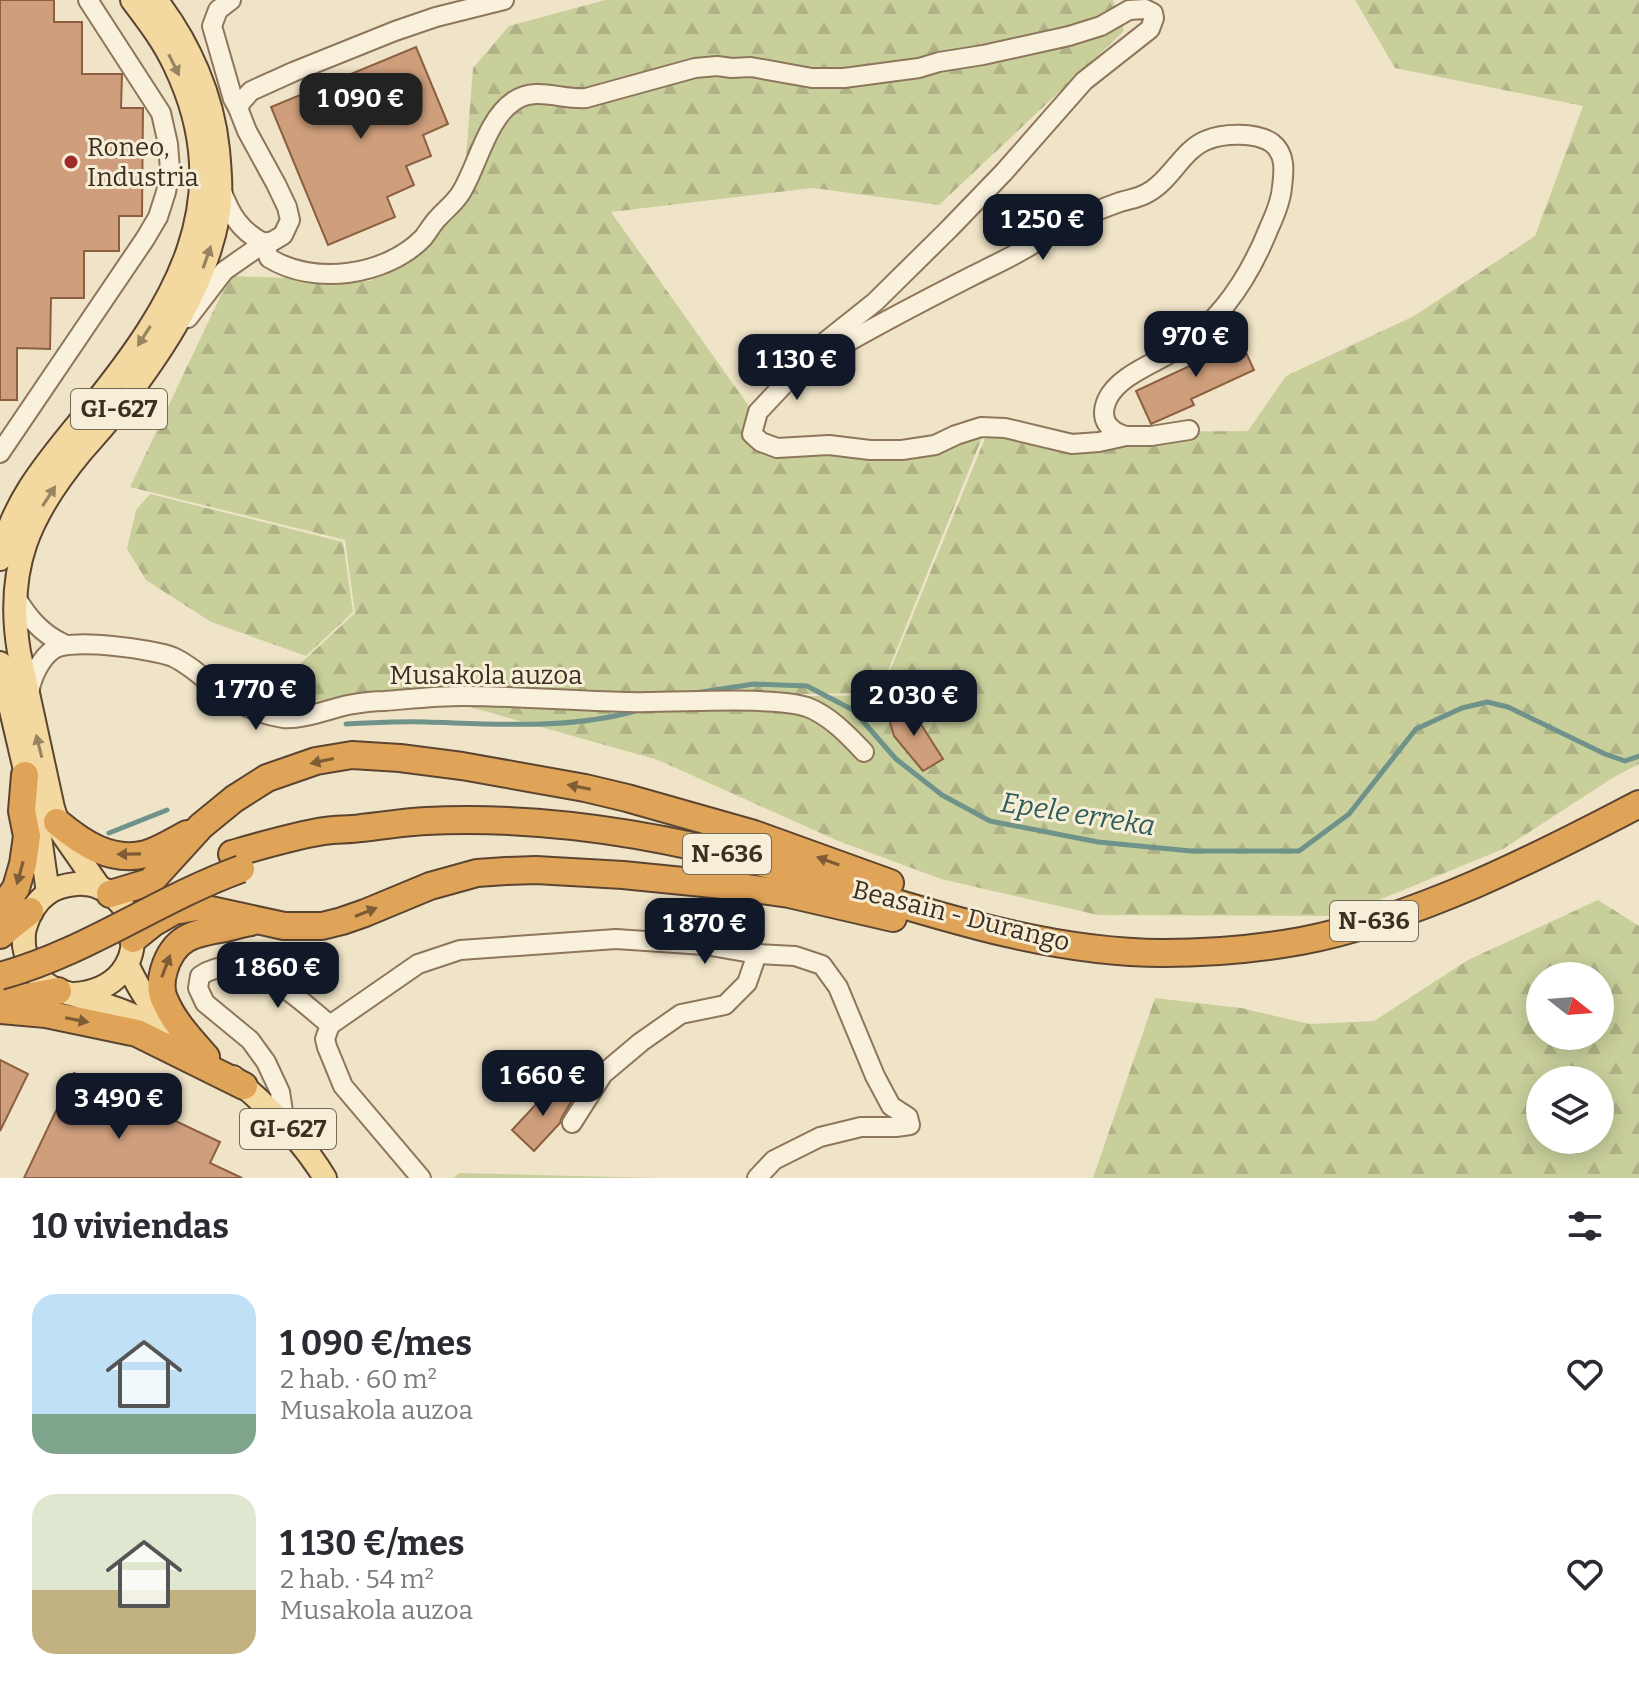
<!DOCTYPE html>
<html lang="es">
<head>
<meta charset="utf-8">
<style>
	body { margin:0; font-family:Bitter,serif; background:#f7f7f7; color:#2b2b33; height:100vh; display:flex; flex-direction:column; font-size:30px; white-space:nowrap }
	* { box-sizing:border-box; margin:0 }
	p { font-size:26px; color:#7c7c81 }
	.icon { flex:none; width:44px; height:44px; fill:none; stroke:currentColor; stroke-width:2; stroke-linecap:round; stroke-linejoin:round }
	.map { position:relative; height:1178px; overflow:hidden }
	.details { display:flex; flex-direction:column; background:#fff; flex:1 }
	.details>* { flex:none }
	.needle { width:52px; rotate:107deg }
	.buttons { position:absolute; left:1526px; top:962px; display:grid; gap:16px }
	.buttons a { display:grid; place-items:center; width:88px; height:88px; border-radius:50%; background:#fff; box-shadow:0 4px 20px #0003; font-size:40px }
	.price { position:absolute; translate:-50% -68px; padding:0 18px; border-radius:16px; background:#111827; color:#fff; font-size:26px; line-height:52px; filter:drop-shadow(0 2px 4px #0008) }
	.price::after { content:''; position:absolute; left:50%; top:48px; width:24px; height:18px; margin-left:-12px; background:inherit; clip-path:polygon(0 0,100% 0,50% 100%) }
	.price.current { background:#222; color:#fff }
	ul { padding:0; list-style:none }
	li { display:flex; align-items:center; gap:24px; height:200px; padding:0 32px }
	li span { display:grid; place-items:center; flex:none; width:224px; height:160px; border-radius:24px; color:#555 }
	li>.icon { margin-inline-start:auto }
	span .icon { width:96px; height:96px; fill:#fffc; stroke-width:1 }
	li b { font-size:34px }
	h2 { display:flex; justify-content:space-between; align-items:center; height:96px; padding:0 32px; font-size:34px }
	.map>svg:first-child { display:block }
	.forest { fill:url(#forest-firs); fill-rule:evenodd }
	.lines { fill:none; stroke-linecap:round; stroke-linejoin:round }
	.stream { stroke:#6f938a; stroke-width:5 }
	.building { fill:#cf9f7d; stroke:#8d5f41; stroke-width:2 }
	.minor-casing { stroke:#8d765c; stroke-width:22 }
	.major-casing { stroke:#5b4430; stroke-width:26 }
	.highway-casing { stroke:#5b4430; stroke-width:30 }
	.minor { stroke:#faf1dc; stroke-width:18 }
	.major { stroke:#f3d9a0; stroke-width:22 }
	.highway { stroke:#e0a458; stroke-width:26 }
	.highway-bridge-casing { stroke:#5b4430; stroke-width:30; stroke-linecap:butt }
	.highway-bridge { stroke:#e0a458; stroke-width:26 }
	.oneway { fill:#988460 }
	.oneway2 { fill:#7e5d36 }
	.poi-dot { fill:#9e2a2b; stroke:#f7eed8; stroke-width:3 }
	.labels { text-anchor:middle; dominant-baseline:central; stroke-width:6; stroke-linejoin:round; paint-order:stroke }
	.shield { fill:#f7eed8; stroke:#756857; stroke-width:2 }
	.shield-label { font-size:24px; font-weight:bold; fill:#3d2e20 }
	.poi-label { font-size:26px; fill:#3d2e20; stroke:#f7eed8; text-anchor:start }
	.street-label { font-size:26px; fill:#3d2e20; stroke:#f7eed8 }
	.water-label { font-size:28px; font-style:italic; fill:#2f5d5a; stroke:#f7eed8 }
</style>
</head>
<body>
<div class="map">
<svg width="1639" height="1178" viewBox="0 0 1639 1178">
	<defs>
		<pattern id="forest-firs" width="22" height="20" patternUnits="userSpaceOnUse" patternTransform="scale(2)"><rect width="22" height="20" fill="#c9cf9b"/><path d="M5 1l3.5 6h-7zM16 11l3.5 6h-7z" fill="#aeb285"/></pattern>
	</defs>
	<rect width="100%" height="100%" fill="#f0e4c8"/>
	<!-- forest -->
	<g class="forest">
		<path d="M 605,0 L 1113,0 L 1124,31 L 939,205 L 813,188 L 611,212 L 753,412 L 758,453 L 983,435 L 879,693 L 260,701 L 355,613 L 345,540 L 130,487 L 230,276 L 371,281 L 464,182 L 473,68 L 509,26 Z"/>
		<path d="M 1355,0 L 1639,0 L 1639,764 L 1614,777 L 1503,849 L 1340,916 L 1098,915 L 941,879 L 836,840 L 658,760 L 449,701 L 880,695 L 986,436 L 983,433 L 1248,431 L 1286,376 L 1414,316 L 1535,236 L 1583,106 L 1395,68 Z"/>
		<path d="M 150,494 L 343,542 L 353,612 L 306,656 L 211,622 L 146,580 L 127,549 L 136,510 Z"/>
		<path d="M 1598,900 L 1639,926 L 1639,1178 L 1093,1178 L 1155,998 L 1241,1008 L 1310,1024 L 1374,1021 L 1468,960 ZM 1540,976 L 1600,976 L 1600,1036 L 1540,1036 ZM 1540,1080 L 1600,1080 L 1600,1140 L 1540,1140 Z"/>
		<path d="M 459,1173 L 656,1178 L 454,1178 Z"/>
	</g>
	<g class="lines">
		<!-- stream -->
		<g class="stream">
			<path d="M 695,693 L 754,684 L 807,686 L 853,710 L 896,759 L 942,795 L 990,821 L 1098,842 L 1191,851 L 1299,851 L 1349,814 L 1416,729 L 1462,708 L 1487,702 L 1508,707 L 1605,754 L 1625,761 L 1639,756"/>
			<path d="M 346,724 C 373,723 399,721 426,722 C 497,724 570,730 639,710"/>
			<path d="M 109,833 L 167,810"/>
		</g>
	</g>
	<!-- building -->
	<g class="building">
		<path d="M 0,0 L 54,0 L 54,22 L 82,22 L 82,74 L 122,74 L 121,108 L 143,108 L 142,216 L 119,216 L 119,251 L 84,251 L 84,298 L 51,298 L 50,349 L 17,348 L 17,400 L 0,400 Z"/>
		<path d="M 416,47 L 448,124 L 423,135 L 431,156 L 406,166 L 414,185 L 387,197 L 395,217 L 328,245 L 271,107 Z"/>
		<path d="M 1237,333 L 1254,370 L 1191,399 L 1194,405 L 1151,424 L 1136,391 L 1196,363 L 1192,353 Z"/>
		<path d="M 908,706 L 911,719 L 917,718 L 943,759 L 923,771 L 894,736 L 887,712 Z"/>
		<path d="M 0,1060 L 28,1074 L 0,1131 Z"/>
		<path d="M 74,1073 L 220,1142 L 210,1163 L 242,1178 L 24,1178 Z"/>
		<path d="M 554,1085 L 571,1102 L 562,1117 L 560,1123 L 534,1151 L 512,1130 Z"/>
	</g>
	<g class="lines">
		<!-- minor casing -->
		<g class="minor-casing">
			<g id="minor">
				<path d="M 238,108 L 242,101 L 251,91 L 293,72 L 395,31 L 436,17 L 504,0"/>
				<path d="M 221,189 C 230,214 240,231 264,243 L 269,258 C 314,286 386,276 423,238 C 428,232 432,224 438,218 C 446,209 456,202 462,191 C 478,164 487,119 514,101 C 536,86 561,100 586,98 L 695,68 L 717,66 L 732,68 L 751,67 L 812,78 L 844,78 L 919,68 L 939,62 L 983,55 L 1069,36 L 1101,26 L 1129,10 L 1145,9 L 1153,13 L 1154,18 L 1150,29 L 1084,81 L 1004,172 L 949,229 L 875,302 L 821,345 L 758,412 L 752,434 L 761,442 L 777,448 L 829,445 L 870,450 L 902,450 L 935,445 L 956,435 L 981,427 L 1005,428 L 1072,444 L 1099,442 L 1126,436 L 1151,436 L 1189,430"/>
				<path d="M 188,318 L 224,271 L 264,243 L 273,241 L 283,235 L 290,220 L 287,207 L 276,184 L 247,131 L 238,108 L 233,99 L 212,26 L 218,10 L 231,0"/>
				<path d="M 820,355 L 829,353 C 876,325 925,300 974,275 C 990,267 1007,259 1023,250 C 1037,242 1049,232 1064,225 C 1082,216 1101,209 1120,202 C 1130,199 1140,198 1149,192 C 1171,180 1183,149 1207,140 C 1224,133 1256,132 1272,143 C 1286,154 1284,171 1282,187 C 1281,201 1275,215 1269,228 C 1251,273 1225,315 1185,344 C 1163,361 1119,373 1107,400 C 1099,419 1108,431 1126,436"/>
				<path d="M 0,453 L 145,239 L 158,217 L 166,192 L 170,170 L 168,144 L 161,113 L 88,0"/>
				<path d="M 14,594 C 27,616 40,633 64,644"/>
				<path d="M 29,696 C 30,680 40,658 54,649 C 71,638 153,649 173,657 C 188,664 199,674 212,685 C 232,701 257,714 283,718 C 302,720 329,709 348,705 C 359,703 372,701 384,701 C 410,699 436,696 463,696 C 517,696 572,701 626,702 C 670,703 715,699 759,701 C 776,702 792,702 807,707 C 829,715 849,736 864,752"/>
				<path d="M 330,1025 L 418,964 L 460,950 L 616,939 L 705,945 L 757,954 L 795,956 L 822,965 L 838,987 L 875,1076 L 891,1106 L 908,1117 L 910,1125 L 896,1127 L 861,1127 L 820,1137 L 774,1160 L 757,1178"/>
				<path d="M 572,1123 L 603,1074 L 641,1042 L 681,1014 L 725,1005 L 747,983 L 757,954"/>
				<path d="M 285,1124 L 280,1092 L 266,1062 L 250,1040 L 205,1003 L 198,988 L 200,976 C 245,945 297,998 330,1025 L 325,1039 L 327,1047 L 343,1086 L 421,1178"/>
			</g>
		</g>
		<!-- major casing -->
		<g class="major-casing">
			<g id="major">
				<path d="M 0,559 C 12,499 52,456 90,409 C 174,305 240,202 175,66 C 164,42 148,21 132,0"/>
				<path d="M 0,663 L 39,830 L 48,893"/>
				<path d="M 100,888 L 61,832 L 53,808 L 19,652 C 5,568 29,515 82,451 C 95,436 109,421 121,405 C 164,349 205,287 218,217 C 222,195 220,172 218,150 C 213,97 189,42 156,0"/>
				<path d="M 127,964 C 141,993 150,1008 175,1030"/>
				<path d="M 75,994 C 162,986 141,879 76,884 C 67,885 56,887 48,893 C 35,902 29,914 25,928 C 23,935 24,939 24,946 C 27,966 41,985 60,991 C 66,993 72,994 78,996 C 95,1002 114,1007 130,1014 C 143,1020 155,1028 167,1036"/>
				<path d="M 233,1077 C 268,1106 301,1138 325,1178"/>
			</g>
		</g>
		<!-- highway casing -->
		<g class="highway-casing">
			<g id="highway">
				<path d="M 57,822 C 82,843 111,863 146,854 C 160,850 174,841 187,834"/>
				<path d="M 232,854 C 263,845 293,836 324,831 C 336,829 349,830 361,828 C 383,826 404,822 426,821 C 550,815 675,837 794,872 C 913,907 1038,953 1163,953 C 1209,953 1256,949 1301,941 C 1416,919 1536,858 1639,804"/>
				<path d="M 110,894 L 150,882 L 201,826 L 234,799 L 267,778 L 316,761 L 352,755 L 400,758 L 462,766 L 585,788 L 627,798 L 754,834 L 890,883"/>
				<path d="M 0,910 L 16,888 L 23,864 L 27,836 L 22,811 L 25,775"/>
				<path d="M 0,935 L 30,911"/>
				<path d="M 133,939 L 153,923 L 174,911 L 197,907 L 284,926 L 322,926 L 342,921 L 365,913 L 430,886 L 477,873 L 506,871 L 536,870 L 623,875 L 733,886 L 789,894 L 893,918"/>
				<path d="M 4,1001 L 58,991"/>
				<path d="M 0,1010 L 46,1014 L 137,1033 L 244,1086"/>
				<path d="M 206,1057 C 191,1040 174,1022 165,1001 C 160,991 161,980 164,970 C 174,936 195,933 226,928 C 234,926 242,923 251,922"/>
			</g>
		</g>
		<!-- minor -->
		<use href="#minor" class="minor"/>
		<!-- major -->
		<use href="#major" class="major"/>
		<!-- highway -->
		<use href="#highway" class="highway"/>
		<!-- highway-bridge casing -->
		<g class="highway-bridge-casing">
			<path id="highway-bridge" d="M 0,976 C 86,953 158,899 241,869"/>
		</g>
		<!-- highway-bridge -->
		<use href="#highway-bridge" class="highway-bridge"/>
	</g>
	<!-- one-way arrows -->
	<defs><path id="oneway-solid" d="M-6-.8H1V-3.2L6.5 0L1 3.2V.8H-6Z" transform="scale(2)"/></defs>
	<g class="oneway">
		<use href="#oneway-solid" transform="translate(174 65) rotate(64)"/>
		<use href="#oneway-solid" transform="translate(207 257) rotate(-71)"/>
		<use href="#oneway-solid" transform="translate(144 336) rotate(123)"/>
		<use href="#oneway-solid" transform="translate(49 496) rotate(-57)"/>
		<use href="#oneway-solid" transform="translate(39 746) rotate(-104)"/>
	</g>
	<g class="oneway2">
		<use href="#oneway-solid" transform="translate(322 761) rotate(168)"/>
		<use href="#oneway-solid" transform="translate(579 787) rotate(-169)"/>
		<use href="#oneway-solid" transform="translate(129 854) rotate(179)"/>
		<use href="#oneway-solid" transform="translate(828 861) rotate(-160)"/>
		<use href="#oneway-solid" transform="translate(20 873) rotate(105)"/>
		<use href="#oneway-solid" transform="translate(366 912) rotate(-22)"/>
		<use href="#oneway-solid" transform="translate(166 966) rotate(-69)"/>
		<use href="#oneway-solid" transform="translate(77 1020) rotate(11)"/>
	</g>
	<!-- markers -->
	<circle class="poi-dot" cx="71" cy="162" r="8"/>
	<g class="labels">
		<!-- shield labels -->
		<g class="shield">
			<rect x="71" y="389" width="96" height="40" rx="6"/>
			<rect x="683" y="834" width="88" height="40" rx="6"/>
			<rect x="1330" y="901" width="88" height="40" rx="6"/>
			<rect x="240" y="1109" width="96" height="40" rx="6"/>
		</g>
		<g class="shield-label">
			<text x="119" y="409">GI-627</text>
			<text x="727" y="854">N-636</text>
			<text x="1374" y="921">N-636</text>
			<text x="288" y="1129">GI-627</text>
		</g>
		<!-- poi labels -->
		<g class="poi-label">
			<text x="87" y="147">Roneo,<tspan x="87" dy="30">Industria</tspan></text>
		</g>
		<!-- street labels -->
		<g class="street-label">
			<text x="486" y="675">Musakola auzoa</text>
			<text transform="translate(961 916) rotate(14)">Beasain - Durango</text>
		</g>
		<!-- water labels -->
		<g class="water-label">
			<text transform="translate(1078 814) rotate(9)">Epele erreka</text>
		</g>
	</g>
</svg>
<div class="buttons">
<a><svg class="needle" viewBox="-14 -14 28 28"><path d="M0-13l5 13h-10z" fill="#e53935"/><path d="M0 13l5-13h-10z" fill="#7c7c81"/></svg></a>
<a><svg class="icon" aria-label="layers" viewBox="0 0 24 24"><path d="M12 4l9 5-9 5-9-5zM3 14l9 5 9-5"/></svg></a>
</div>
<b class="price current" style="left:361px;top:141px">1 090 €</b>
<b class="price" style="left:1043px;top:262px">1 250 €</b>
<b class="price" style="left:1196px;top:379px">970 €</b>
<b class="price" style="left:797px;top:402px">1 130 €</b>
<b class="price" style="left:256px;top:732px">1 770 €</b>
<b class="price" style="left:914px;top:738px">2 030 €</b>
<b class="price" style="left:705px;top:966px">1 870 €</b>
<b class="price" style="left:278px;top:1010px">1 860 €</b>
<b class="price" style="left:543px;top:1118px">1 660 €</b>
<b class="price" style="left:119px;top:1141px">3 490 €</b>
</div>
<section class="details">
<h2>10 viviendas<svg class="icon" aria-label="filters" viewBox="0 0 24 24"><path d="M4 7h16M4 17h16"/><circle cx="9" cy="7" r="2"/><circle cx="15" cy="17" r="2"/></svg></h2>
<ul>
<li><span style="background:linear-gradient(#bfe0f5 75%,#7fa58c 0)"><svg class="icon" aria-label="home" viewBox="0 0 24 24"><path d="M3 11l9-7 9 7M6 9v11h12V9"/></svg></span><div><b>1 090 €/mes</b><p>2 hab. · 60 m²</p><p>Musakola auzoa</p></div><svg class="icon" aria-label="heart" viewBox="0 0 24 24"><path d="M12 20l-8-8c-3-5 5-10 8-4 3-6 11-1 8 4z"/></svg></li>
<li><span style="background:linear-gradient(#dfe7d0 60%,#c2b280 0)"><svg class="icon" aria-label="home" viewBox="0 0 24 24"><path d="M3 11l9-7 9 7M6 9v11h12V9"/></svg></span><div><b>1 130 €/mes</b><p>2 hab. · 54 m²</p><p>Musakola auzoa</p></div><svg class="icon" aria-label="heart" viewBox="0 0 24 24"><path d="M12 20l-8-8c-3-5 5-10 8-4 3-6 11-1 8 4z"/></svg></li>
</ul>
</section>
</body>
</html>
